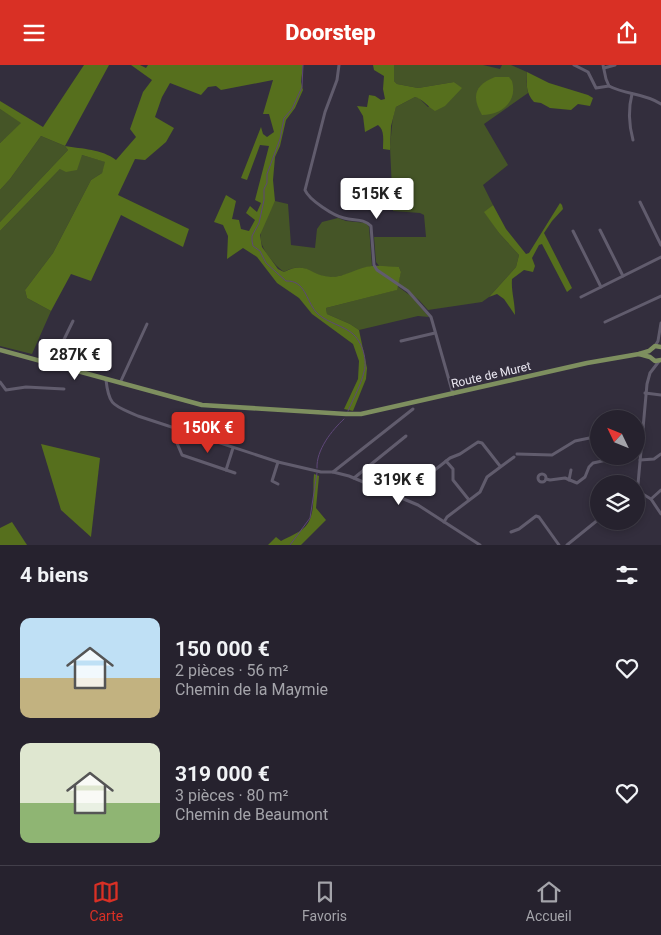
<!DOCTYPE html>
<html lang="fr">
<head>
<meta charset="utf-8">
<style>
	body { margin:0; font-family:Roboto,sans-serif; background:#2e2a36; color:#f1f3f6; height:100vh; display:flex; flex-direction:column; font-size:19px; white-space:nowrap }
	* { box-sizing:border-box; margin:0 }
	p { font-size:16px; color:#a4a4aa }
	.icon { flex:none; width:28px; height:28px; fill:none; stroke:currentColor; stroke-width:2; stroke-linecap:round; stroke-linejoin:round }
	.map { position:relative; height:480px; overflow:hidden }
	.side { display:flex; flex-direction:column; background:#26222e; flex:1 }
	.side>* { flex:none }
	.needle { width:32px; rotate:313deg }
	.buttons { position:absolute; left:590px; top:345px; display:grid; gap:10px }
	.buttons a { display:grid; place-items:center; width:55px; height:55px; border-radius:50%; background:#26222e; box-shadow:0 2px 8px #0003,0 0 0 1px #423f4a; font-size:25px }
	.price { position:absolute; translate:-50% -42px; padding:0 11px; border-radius:5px; background:#fff; color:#222; font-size:16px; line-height:32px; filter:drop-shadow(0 1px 2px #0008) }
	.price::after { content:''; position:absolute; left:50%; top:30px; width:15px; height:11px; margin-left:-8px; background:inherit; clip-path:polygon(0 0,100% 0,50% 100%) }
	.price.on { background:#d93025; color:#fff }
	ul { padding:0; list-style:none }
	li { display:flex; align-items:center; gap:15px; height:125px; padding:0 20px }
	li span { display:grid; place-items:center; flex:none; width:140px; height:100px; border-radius:10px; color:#555 }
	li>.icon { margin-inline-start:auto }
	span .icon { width:60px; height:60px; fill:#fffc; stroke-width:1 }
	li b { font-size:21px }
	h2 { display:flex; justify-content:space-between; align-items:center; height:60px; padding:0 20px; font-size:21px }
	header { display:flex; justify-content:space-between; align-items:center; height:65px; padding:0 20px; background:#d93025; color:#fff; font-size:22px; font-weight:800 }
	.dock { display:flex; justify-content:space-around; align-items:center; height:70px; border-top:1px solid #423f4a; background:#26222e; font-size:14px; color:#a4a4aa }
	.dock a { display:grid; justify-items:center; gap:2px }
	.dock .on { color:#d93025 }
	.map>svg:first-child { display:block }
	.green { fill:#455527 }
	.forest { fill:#566f1d }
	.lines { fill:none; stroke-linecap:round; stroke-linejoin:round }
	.stream { stroke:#5e4778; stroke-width:1 }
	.minor { stroke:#615c6d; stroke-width:3 }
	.major { stroke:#7e8f5f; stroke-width:4.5 }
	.labels { text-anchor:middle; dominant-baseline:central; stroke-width:4.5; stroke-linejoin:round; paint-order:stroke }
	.street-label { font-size:12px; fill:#eae7f1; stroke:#332e3d }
</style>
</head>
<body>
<header><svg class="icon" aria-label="menu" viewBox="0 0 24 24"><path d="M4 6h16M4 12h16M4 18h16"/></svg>Doorstep<svg class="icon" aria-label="share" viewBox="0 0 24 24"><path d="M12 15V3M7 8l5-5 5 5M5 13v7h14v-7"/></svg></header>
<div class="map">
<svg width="661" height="480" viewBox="0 0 661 480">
	<rect width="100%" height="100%" fill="#332e3d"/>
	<!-- green -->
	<g class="green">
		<path d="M 394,0 L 483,0 L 500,4 L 502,0 L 511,0 L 527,7 L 526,16 L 528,28 L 484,59 L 508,100 L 483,120 L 493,140 L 485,147 L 499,168 L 519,190 L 516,202 L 489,232 L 482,237 L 428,245 L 419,235 L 398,218 L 401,207 L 399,202 L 380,202 L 376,197 L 374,172 L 426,172 L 424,150 L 420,148 L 393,146 L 390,82 C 392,67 391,57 396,42 L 415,32 L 419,33 L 428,42 L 457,27 L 461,23 L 454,17 L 418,23 L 397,19 L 394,16 Z"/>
		<path d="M 0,44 L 22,58 L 0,78 Z"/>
		<path d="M 41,71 L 65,81 L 68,85 L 0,157 L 0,125 L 10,114 Z"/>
		<path d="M 82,90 L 106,97 L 102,108 L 91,115 L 53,188 L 25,225 L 27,233 L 51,246 L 32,289 L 0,281 L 0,166 L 60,104 Z"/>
		<path d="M 275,136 L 288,139 L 291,180 L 315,183 L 317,164 L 322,157 L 338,153 L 346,156 L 366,158 L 369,162 L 372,201 C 360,204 346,211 333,212 C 311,214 308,194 284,207 C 278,203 274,198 270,193 C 252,170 263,159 275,136 Z"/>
		<path d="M 397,221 L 411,231 L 429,252 L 418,251 L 359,265 L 350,259 L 327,249 L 326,243 L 396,225 Z"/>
	</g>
	<!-- forest -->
	<g class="forest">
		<path d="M 84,0 L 109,0 L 65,81 C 82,84 102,84 116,95 L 136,72 L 130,64 L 143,27 L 152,15 L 131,0 L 140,0 L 146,3 L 148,0 L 303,0 L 301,17 L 303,25 L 295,43 L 286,55 L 280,81 L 275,92 L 273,115 L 275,136 L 260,170 L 262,182 L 278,204 L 284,207 C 307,195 310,211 331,212 C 345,212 358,202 372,201 C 381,200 391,202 399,202 L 401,207 L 397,225 L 326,243 L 327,249 L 350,259 L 359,265 L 367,303 L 366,314 L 353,346 L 344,344 L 358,314 L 359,296 L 353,279 L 312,249 L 299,233 L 277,218 L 257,192 L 243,183 L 227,194 L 228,171 L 223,160 L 214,157 L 226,130 L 236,136 L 232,154 L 239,155 L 241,164 L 249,166 L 255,155 L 246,148 L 250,141 L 257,147 L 261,138 L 255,135 L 269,81 L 260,80 L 247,115 L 241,113 L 261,62 L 263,69 L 267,72 L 274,67 L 269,49 L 263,49 L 273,15 L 221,25 L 216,21 L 208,22 L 201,30 L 170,18 L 162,32 L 155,52 L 174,63 L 166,77 L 145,95 L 135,94 L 118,130 L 189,164 L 183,182 L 121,150 L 91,216 L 71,209 L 51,246 L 27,233 L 25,225 L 53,188 L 91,115 L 102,108 L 105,97 L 82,90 L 77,105 L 66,107 L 60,104 L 0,166 L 0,157 L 68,85 L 65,81 L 41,71 L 10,114 L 0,125 L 0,78 L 21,58 L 0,44 L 0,36 L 43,62 Z"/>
		<path d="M 373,0 L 394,0 L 394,16 L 397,19 L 418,23 L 454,17 L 462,23 L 445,41 L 435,46 C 428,42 423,34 415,32 L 396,42 L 391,61 L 390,85 L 383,84 C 383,76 385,65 378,60 L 365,67 L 363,51 L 357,41 L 367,42 L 369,30 L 375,31 L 381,35 L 385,34 L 383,24 L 384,11 L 374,5 Z"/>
		<path d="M 527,7 L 549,18 L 588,30 L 593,33 L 590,41 L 578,39 L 571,45 L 550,43 L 541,38 L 534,37 C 526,29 526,17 527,7 Z"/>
		<path d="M 495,12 L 509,12 L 512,16 C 518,37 501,50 482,50 C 471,31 475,20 495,12 Z"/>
		<path d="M 560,138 L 562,140 L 563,144 L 552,156 L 544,168 L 572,223 L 567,227 L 542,179 L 539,180 L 532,193 L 535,201 L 533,207 L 524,205 L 512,214 C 511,226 515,237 515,250 L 504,234 L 497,229 L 489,232 L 516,202 L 519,190 L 499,168 L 484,147 L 493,140 L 506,164 L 526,189 L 529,188 Z"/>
		<path d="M 41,379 L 100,393 L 91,472 L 61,445 Z"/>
		<path d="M 314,409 L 319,411 L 316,443 L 326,455 L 301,480 L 268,480 L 276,472 L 281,476 C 288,472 299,468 305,462 C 317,449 312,426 314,409 Z"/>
		<path d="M 12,457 L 27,480 L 0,480 L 0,463 Z"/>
	</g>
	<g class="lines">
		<!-- stream -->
		<g class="stream">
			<path d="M 303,0 L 302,22 L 292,44 L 284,53 L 280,74 L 267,109 L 267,118 L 264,124 L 264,135 L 259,158 L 252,171 L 252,176 L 253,181 L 260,186 L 266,198 L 286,216 C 305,215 306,235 316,247 C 324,256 338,259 349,266 C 361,273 368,293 364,307 C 361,320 353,334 348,346"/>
			<path d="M 317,403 C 316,385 332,365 344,354"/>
			<path d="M 290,480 L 310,453 L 317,408"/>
		</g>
		<!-- minor -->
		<g class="minor">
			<path d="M 339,0 L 337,15 L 325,47 L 305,125 C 309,135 334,151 344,153 C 355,156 363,153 371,161 L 374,200 L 377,205 L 408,226 L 431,252 L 453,329"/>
			<path d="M 574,0 L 588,7 L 596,23 L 609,21"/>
			<path d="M 603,0 L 606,14 L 609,21 C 626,30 645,28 661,39"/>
			<path d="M 604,3 L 615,0"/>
			<path d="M 632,29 C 628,44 629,60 633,75"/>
			<path d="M 640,137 L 661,180"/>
			<path d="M 600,165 L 623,211"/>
			<path d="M 573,166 L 601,222"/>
			<path d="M 581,232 L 661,192"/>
			<path d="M 605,257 L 661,231"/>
			<path d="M 401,276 L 435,268"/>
			<path d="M 655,281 L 658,276 L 661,258"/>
			<path d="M 57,300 L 55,293 L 73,256"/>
			<path d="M 106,315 C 109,342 114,340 138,351 L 278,397 L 321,407 L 333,407 L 349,411 L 418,440 L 480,480"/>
			<path d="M 0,317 L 6,325 L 26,322 L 64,324"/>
			<path d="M 120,318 L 147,259"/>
			<path d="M 645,328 L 661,330"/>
			<path d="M 636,363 L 643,362"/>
			<path d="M 175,364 L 174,371 L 182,390 L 235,408"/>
			<path d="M 517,389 L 552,390 L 575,376 L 599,371"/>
			<path d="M 640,395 L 654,394 L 661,389"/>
			<path d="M 446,396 L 453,404 L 453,415 L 469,435"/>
			<path d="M 278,397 L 272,416 L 278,419"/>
			<path d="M 226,405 L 233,383"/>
			<path d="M 333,407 L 413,344"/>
			<path d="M 431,408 L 450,393 L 460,389 L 478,377 L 482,378 L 500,401"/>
			<circle cx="542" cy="413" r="4"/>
			<path d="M 354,413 L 406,371"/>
			<path d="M 546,414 L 550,415 L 565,413 L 577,418 L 585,412 L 589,402 L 593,398 L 625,391"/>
			<path d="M 569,415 L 571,405"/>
			<path d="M 636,424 L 638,419 L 647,319 L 650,308 L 660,295"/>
			<path d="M 636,425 L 651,434 L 661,449"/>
			<path d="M 651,434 L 661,425"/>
			<path d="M 444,457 L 447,452 L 480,427 L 487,412 L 514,392"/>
			<path d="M 511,467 L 519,464 L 536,451 L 539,452 L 559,480"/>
			<path d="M 567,480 L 599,454"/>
		</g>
		<!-- major -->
		<g class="major">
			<path d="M 0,285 L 202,340 L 346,349 L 361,349 L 587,298 L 639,289 L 649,286 L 655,281 L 661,282"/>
			<path d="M 639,289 L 650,292 L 655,296 L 661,295"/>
		</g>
	</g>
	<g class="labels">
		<!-- street labels -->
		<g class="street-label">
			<text transform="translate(491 310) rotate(-13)">Route de Muret</text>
		</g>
	</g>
</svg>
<div class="buttons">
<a><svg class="needle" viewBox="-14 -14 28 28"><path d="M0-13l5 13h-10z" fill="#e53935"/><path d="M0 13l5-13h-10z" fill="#a4a4aa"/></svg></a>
<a><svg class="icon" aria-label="layers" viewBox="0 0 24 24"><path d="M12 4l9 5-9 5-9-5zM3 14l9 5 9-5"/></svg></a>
</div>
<b class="price" style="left:377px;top:155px">515K €</b>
<b class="price" style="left:75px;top:316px">287K €</b>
<b class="price on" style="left:208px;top:389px">150K €</b>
<b class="price" style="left:399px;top:441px">319K €</b>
</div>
<section class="side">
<h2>4 biens<svg class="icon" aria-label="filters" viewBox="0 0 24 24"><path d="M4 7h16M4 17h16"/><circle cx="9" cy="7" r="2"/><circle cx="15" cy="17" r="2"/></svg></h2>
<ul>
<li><span style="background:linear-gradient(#bfe0f5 60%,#c2b280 0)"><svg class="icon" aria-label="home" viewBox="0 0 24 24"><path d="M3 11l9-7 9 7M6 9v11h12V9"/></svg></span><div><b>150 000 €</b><p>2 pièces · 56 m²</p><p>Chemin de la Maymie</p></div><svg class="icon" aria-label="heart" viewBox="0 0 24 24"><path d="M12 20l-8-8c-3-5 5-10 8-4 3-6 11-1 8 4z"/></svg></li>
<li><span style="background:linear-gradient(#dfe7d0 60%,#8fb573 0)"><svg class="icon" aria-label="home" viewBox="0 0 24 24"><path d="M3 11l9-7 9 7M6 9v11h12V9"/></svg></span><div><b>319 000 €</b><p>3 pièces · 80 m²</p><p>Chemin de Beaumont</p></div><svg class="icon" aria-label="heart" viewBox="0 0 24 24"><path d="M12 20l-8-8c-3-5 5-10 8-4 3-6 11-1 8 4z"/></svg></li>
</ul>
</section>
<nav class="dock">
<a class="on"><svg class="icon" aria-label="map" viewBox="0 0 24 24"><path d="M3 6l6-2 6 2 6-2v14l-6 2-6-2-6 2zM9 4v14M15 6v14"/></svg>Carte</a>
<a><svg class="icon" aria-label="saved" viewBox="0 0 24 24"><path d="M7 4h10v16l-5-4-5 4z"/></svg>Favoris</a>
<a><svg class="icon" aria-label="home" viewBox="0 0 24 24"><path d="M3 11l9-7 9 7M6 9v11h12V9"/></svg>Accueil</a>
</nav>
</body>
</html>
